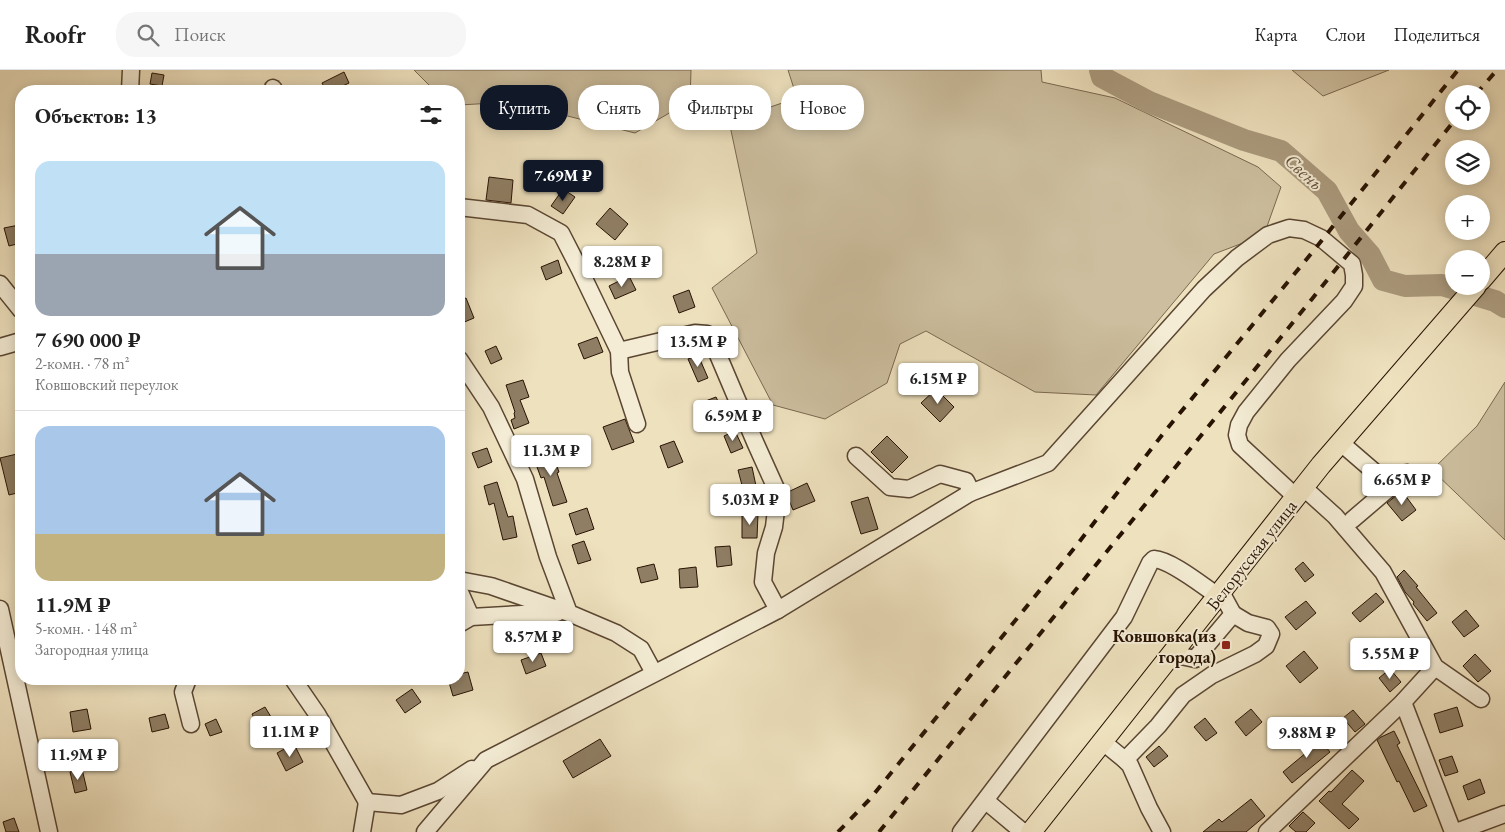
<!DOCTYPE html>
<html lang="ru">
<head>
<meta charset="utf-8">
<style>
	body { margin:0; font-family:"EB Garamond",serif; background:#f6f6f6; color:#222; height:100vh; display:flex; flex-direction:column; font-size:19px; white-space:nowrap }
	* { box-sizing:border-box; margin:0 }
	p { font-size:16px; color:#767676 }
	.icon { flex:none; width:28px; height:28px; fill:none; stroke:currentColor; stroke-width:2; stroke-linecap:round; stroke-linejoin:round }
	.map { position:relative; flex:1; overflow:hidden }
	.side { position:absolute; left:15px; top:15px; width:450px; height:600px; display:flex; flex-direction:column; background:#fff; border-radius:20px; box-shadow:0 2px 12px #0003 }
	.side>* { flex:none }
	.top-card { position:absolute; left:480px; top:15px; width:475px; height:45px; display:flex; gap:10px }
	.controls { position:absolute; left:1445px; top:15px; display:grid; gap:10px }
	.controls a { display:grid; place-items:center; width:45px; height:45px; border-radius:50%; background:#fff; box-shadow:0 2px 12px #0003; font-size:25px }
	.price { position:absolute; translate:-50% -42px; padding:0 11px; border-radius:5px; background:#fff; color:#222; font-size:16px; line-height:32px; filter:drop-shadow(0 1px 2px #0008) }
	.price::after { content:''; position:absolute; left:50%; top:30px; width:15px; height:11px; margin-left:-8px; background:inherit; clip-path:polygon(0 0,100% 0,50% 100%) }
	.price.on { background:#111827; color:#fff }
	ul { padding:0; list-style:none }
	li { display:grid; align-content:center; gap:10px; height:265px; padding:0 20px }
	li+li { border-top:1px solid #e0e0e0 }
	li span { display:grid; place-items:center; height:155px; border-radius:15px; color:#555 }
	li>.icon { margin-inline-start:auto }
	span .icon { width:90px; height:90px; fill:#fffc; stroke-width:1 }
	li b { font-size:21px }
	h2 { display:flex; justify-content:space-between; align-items:center; height:60px; padding:0 20px; font-size:21px }
	.pill { padding:0 18px; border-radius:20px; background:#fff; box-shadow:0 2px 12px #0003; font-size:18px; line-height:45px }
	.pill.on { background:#111827; color:#fff }
	header { display:flex; align-items:center; gap:30px; box-sizing:border-box; height:70px; padding:0 25px; background:#fff; border-bottom:1px solid #e0e0e0 }
	header strong { font-size:24px }
	nav { display:flex; gap:28px; margin-inline-start:auto; font-size:18px }
	.search { width:350px; height:45px; background:#f6f6f6; display:flex; align-items:center; gap:12px; box-sizing:border-box; padding:0 18px; border-radius:20px; color:#767676; font-size:19px }
	.map>svg:first-child { display:block }
	.green { fill:#ccbe9e; stroke:#7a6850 }
	.lines { fill:none; stroke-linecap:round; stroke-linejoin:round }
	.river { stroke:#ab9b7e; stroke-width:22 }
	.building { fill:#8f7e64; stroke:#281303 }
	.minor-casing { stroke:#5a4632; stroke-width:19 }
	.major-casing { stroke:#281303; stroke-width:22 }
	.minor { stroke:#f4ecd5; stroke-width:16 }
	.major { stroke:#eee1be; stroke-width:20 }
	.rail { stroke:#281303; stroke-width:4; stroke-dasharray:9 9; stroke-linecap:butt }
	.poi-dot { fill:#8f2418; stroke:#f4ecd5; stroke-width:2 }
	.labels { text-anchor:middle; dominant-baseline:central; stroke-width:4; stroke-linejoin:round; paint-order:stroke }
	.street-label { font-size:18px; fill:#281303; stroke:#f4ecd5 }
	.poi-label { font-size:18px; font-weight:bold; fill:#281303; stroke:#f4ecd5; text-anchor:end }
	.water-label { font-size:19px; font-style:italic; fill:#63503a; stroke:#f4ecd5 }
</style>
</head>
<body>
<header>
<strong>Roofr</strong>
<div class="search"><svg class="icon" aria-label="search" viewBox="0 0 24 24"><circle cx="10" cy="10" r="6"/><path d="M15 15l6 6"/></svg>Поиск</div>
<nav><a>Карта</a><a>Слои</a><a>Поделиться</a></nav>
</header>
<div class="map">
<svg width="1505" height="762" viewBox="0 0 1505 762">
	<rect width="100%" height="100%" fill="#eee1be"/>
	<filter id="stains"><feTurbulence type="fractalNoise" baseFrequency=".004" numOctaves="4"/><feColorMatrix values="0 0 0 0 .2 0 0 0 0 .09 0 0 0 0 .02 0 0 0 .5 -.17"/></filter>
	<radialGradient id="worn" r=".72"><stop offset=".6" stop-color="#630" stop-opacity="0"/><stop offset="1" stop-color="#630" stop-opacity=".3"/></radialGradient>
	<!-- green -->
	<g class="green">
		<path d="M 414,0 L 691,0 L 690,31 L 635,63 L 512,32 L 459,35 L 459,21 L 435,21 Z"/>
		<path d="M 788,0 L 1041,0 L 1042,12 L 1115,28 L 1258,97 L 1281,117 L 1264,165 L 1214,184 L 1096,325 L 1035,322 L 926,261 L 900,274 L 887,313 L 825,349 L 773,335 L 712,218 L 757,183 L 729,51 L 797,28 Z"/>
		<path d="M 1292,0 L 1389,0 L 1323,26 Z"/>
		<path d="M 1505,312 L 1505,470 L 1432,400 L 1477,356 Z"/>
	</g>
	<g class="lines">
		<!-- river -->
		<path class="river" d="M 1100,0 L 1102,7 L 1149,32 L 1244,70 L 1281,81 L 1327,121 L 1349,161 L 1370,185 L 1383,210 L 1405,216 L 1442,215 L 1495,231 L 1505,237"/>
	</g>
	<!-- building -->
	<g class="building">
		<path d="M 344,2 L 349,13 L 332,21 L 326,21 L 322,13 Z"/>
		<path d="M 152,3 L 164,5 L 162,16 L 150,14 Z"/>
		<path d="M 489,107 L 513,110 L 511,133 L 486,130 Z"/>
		<path d="M 563,119 L 575,127 L 563,144 L 551,136 Z"/>
		<path d="M 610,138 L 628,154 L 615,170 L 596,154 Z"/>
		<path d="M 19,155 L 21,164 L 21,173 L 9,176 L 4,158 Z"/>
		<path d="M 558,190 L 562,203 L 546,210 L 541,197 Z"/>
		<path d="M 629,206 L 636,220 L 615,229 L 609,216 Z"/>
		<path d="M 689,220 L 695,237 L 679,243 L 673,226 Z"/>
		<path d="M 466,228 L 474,248 L 462,253 L 459,245 L 459,231 Z"/>
		<path d="M 597,267 L 603,282 L 584,289 L 578,274 Z"/>
		<path d="M 496,276 L 502,289 L 491,294 L 485,281 Z"/>
		<path d="M 698,285 L 708,308 L 698,312 L 688,289 Z"/>
		<path d="M 523,310 L 529,327 L 520,330 L 529,353 L 514,359 L 511,350 L 515,348 L 514,343 L 515,342 L 506,315 Z"/>
		<path d="M 936,319 L 954,337 L 940,352 L 921,333 Z"/>
		<path d="M 716,327 L 724,344 L 711,350 L 703,332 Z"/>
		<path d="M 625,349 L 634,372 L 612,380 L 603,357 Z"/>
		<path d="M 735,361 L 743,378 L 731,383 L 724,366 Z"/>
		<path d="M 887,366 L 908,387 L 892,403 L 871,382 Z"/>
		<path d="M 674,371 L 683,392 L 668,398 L 660,376 Z"/>
		<path d="M 487,378 L 492,392 L 478,398 L 472,383 Z"/>
		<path d="M 551,380 L 559,402 L 557,403 L 567,432 L 553,436 L 544,407 L 541,408 L 533,386 Z"/>
		<path d="M 17,384 L 21,399 L 21,422 L 9,425 L 0,388 Z"/>
		<path d="M 752,397 L 756,416 L 743,419 L 738,400 Z"/>
		<path d="M 497,412 L 508,447 L 513,446 L 517,467 L 503,470 L 494,433 L 489,435 L 484,416 Z"/>
		<path d="M 807,413 L 815,431 L 793,440 L 788,428 L 788,422 Z"/>
		<path d="M 1402,421 L 1416,440 L 1402,451 L 1387,433 Z"/>
		<path d="M 868,427 L 878,459 L 861,464 L 851,432 Z"/>
		<path d="M 587,438 L 594,459 L 576,465 L 569,444 Z"/>
		<path d="M 742,443 L 758,444 L 757,468 L 742,468 Z"/>
		<path d="M 584,471 L 591,490 L 578,494 L 572,475 Z"/>
		<path d="M 730,476 L 732,495 L 717,497 L 715,477 Z"/>
		<path d="M 1303,492 L 1314,505 L 1305,512 L 1295,499 Z"/>
		<path d="M 654,494 L 658,509 L 641,513 L 637,498 Z"/>
		<path d="M 696,497 L 698,517 L 680,518 L 679,499 Z"/>
		<path d="M 1404,500 L 1418,516 L 1416,517 L 1437,543 L 1427,551 L 1413,534 L 1414,532 L 1405,522 L 1397,507 Z"/>
		<path d="M 1376,523 L 1384,532 L 1360,552 L 1352,543 Z"/>
		<path d="M 1306,531 L 1316,543 L 1296,560 L 1285,547 Z"/>
		<path d="M 1466,540 L 1479,556 L 1464,567 L 1452,552 Z"/>
		<path d="M 1304,581 L 1318,598 L 1300,613 L 1286,596 Z"/>
		<path d="M 541,583 L 546,596 L 526,604 L 521,590 Z"/>
		<path d="M 1475,584 L 1491,601 L 1478,612 L 1463,596 Z"/>
		<path d="M 1390,599 L 1401,612 L 1390,622 L 1379,608 Z"/>
		<path d="M 468,602 L 473,620 L 453,626 L 448,609 L 459,609 L 459,604 Z"/>
		<path d="M 412,619 L 421,632 L 405,643 L 396,630 Z"/>
		<path d="M 265,637 L 274,652 L 260,660 L 252,644 Z"/>
		<path d="M 1457,637 L 1463,656 L 1440,663 L 1434,644 Z"/>
		<path d="M 87,639 L 91,659 L 73,662 L 70,642 Z"/>
		<path d="M 1251,639 L 1262,652 L 1246,666 L 1235,652 Z"/>
		<path d="M 1353,640 L 1365,654 L 1355,662 L 1343,648 Z"/>
		<path d="M 165,644 L 169,658 L 152,662 L 149,648 Z"/>
		<path d="M 1205,648 L 1217,663 L 1206,671 L 1194,657 Z"/>
		<path d="M 216,649 L 222,662 L 210,666 L 205,654 Z"/>
		<path d="M 1394,661 L 1400,673 L 1397,675 L 1427,736 L 1414,742 L 1399,711 L 1397,712 L 1377,670 L 1381,667 Z"/>
		<path d="M 1316,665 L 1330,682 L 1292,713 L 1283,702 L 1307,682 L 1302,676 Z"/>
		<path d="M 600,669 L 611,686 L 573,708 L 563,691 Z"/>
		<path d="M 294,674 L 303,692 L 286,701 L 277,683 Z"/>
		<path d="M 1159,676 L 1168,686 L 1154,697 L 1146,687 Z"/>
		<path d="M 1452,686 L 1458,702 L 1445,706 L 1439,690 Z"/>
		<path d="M 82,699 L 87,720 L 75,723 L 70,702 Z"/>
		<path d="M 1352,700 L 1364,711 L 1342,734 L 1359,749 L 1349,759 L 1319,731 L 1329,721 L 1331,722 Z"/>
		<path d="M 1480,709 L 1485,723 L 1468,730 L 1463,716 Z"/>
		<path d="M 1251,729 L 1265,746 L 1246,762 L 1203,762 L 1219,749 L 1222,752 Z"/>
		<path d="M 1303,742 L 1315,753 L 1306,762 L 1296,762 L 1289,756 Z"/>
		<path d="M 14,748 L 19,762 L 6,762 L 3,752 Z"/>
	</g>
	<g class="lines">
		<!-- minor casing -->
		<g class="minor-casing">
			<g id="minor">
				<path d="M 273,18 L 275,21"/>
				<path d="M 130,21 L 131,0"/>
				<path d="M 459,137 L 528,145 L 561,163 L 579,198 L 619,281 L 620,302 L 637,354"/>
				<path d="M 0,214 L 21,240"/>
				<path d="M 0,277 L 21,271"/>
				<path d="M 619,281 L 695,263 L 707,264 L 713,273 L 755,372 L 778,423 L 774,457 L 766,483 L 763,512 L 778,540"/>
				<path d="M 459,289 L 491,337 L 525,409 L 548,487 L 569,543 L 616,563 L 641,579 L 654,603"/>
				<path d="M 1341,373 L 1392,417"/>
				<path d="M 856,386 L 890,417 L 909,419 L 940,404 L 966,411 L 969,417 L 970,423"/>
				<path d="M 1304,418 L 1335,446 L 1383,502 L 1435,597 L 1481,629"/>
				<path d="M 1352,450 L 1407,403"/>
				<path d="M 459,510 L 491,516 L 569,543"/>
				<path d="M 459,520 L 471,547"/>
				<path d="M 0,539 L 49,762"/>
				<path d="M 459,554 L 471,547 L 522,544 L 557,543"/>
				<path d="M 1172,584 L 1195,589 L 1233,544 L 1221,522"/>
				<path d="M 188,609 L 183,622 L 191,654"/>
				<path d="M 293,609 L 317,644 L 367,732"/>
				<path d="M 1403,632 L 1453,762"/>
				<path d="M 1103,672 L 1125,690 L 1130,695 L 1149,738 L 1162,762"/>
				<path d="M 1125,690 L 1158,656 L 1183,625 L 1212,605 L 1255,584 L 1266,576 L 1271,564 L 1267,558 L 1248,553 L 1233,544"/>
				<path d="M 986,731 L 1023,762"/>
				<path d="M 367,732 L 401,735 L 438,721 L 472,699"/>
				<path d="M 362,762 L 367,732"/>
				<path d="M 425,762 L 486,690 L 778,540 L 970,423 L 1048,393 L 1204,219 L 1237,188 L 1268,165 L 1289,158 L 1304,160 L 1321,168 L 1352,194 L 1354,205 L 1354,216 L 1344,231 L 1288,290 L 1246,342 L 1239,355 L 1237,365 L 1240,375 L 1296,427"/>
				<path d="M 961,762 L 1124,547 L 1150,493 L 1154,489 C 1171,490 1203,516 1218,526"/>
				<path d="M 1267,762 L 1403,632 L 1435,597"/>
				<path d="M 1456,762 L 1505,744"/>
			</g>
		</g>
		<!-- major casing -->
		<g class="major-casing">
			<g id="major">
				<path d="M 1481,210 L 1505,182"/>
				<path d="M 1031,762 L 1321,395 L 1476,216"/>
			</g>
		</g>
		<!-- minor -->
		<use href="#minor" class="minor"/>
		<!-- major -->
		<use href="#major" class="major"/>
		<!-- rail -->
		<g class="rail">
			<path d="M 1476,24 L 1497,0"/>
			<path d="M 838,762 L 869,730 L 1076,476 L 1166,360 L 1310,185 L 1458,0"/>
			<path d="M 879,762 L 1312,229 L 1454,51"/>
		</g>
	</g>
	<!-- markers -->
	<rect class="poi-dot" x="1221" y="570" width="10" height="10" rx="2.5"/>
	<g class="labels">
		<!-- street labels -->
		<g class="street-label">
			<text transform="translate(1251 485) rotate(-52)">Белорусская улица</text>
		</g>
		<!-- poi labels -->
		<g class="poi-label">
			<text x="1216" y="565">Ковшовка(из<tspan x="1216" dy="21">города)</tspan></text>
		</g>
		<!-- water labels -->
		<g class="water-label">
			<text transform="translate(1304 102) rotate(42)">Свень</text>
		</g>
	</g>
	<rect width="100%" height="100%" filter="url(#stains)"/>
	<rect width="100%" height="100%" fill="url(#worn)"/>
</svg>
<div class="controls">
<a><svg class="icon" aria-label="locate" viewBox="0 0 24 24"><circle cx="12" cy="12" r="6"/><path d="M12 2v4M12 18v4M2 12h4M18 12h4"/></svg></a>
<a><svg class="icon" aria-label="layers" viewBox="0 0 24 24"><path d="M12 4l9 5-9 5-9-5zM3 14l9 5 9-5"/></svg></a>
<a>+</a>
<a>−</a>
</div>
<b class="price on" style="left:563px;top:132px">7.69M ₽</b>
<b class="price" style="left:622px;top:218px">8.28M ₽</b>
<b class="price" style="left:698px;top:298px">13.5M ₽</b>
<b class="price" style="left:938px;top:335px">6.15M ₽</b>
<b class="price" style="left:733px;top:372px">6.59M ₽</b>
<b class="price" style="left:551px;top:407px">11.3M ₽</b>
<b class="price" style="left:1402px;top:436px">6.65M ₽</b>
<b class="price" style="left:750px;top:456px">5.03M ₽</b>
<b class="price" style="left:533px;top:593px">8.57M ₽</b>
<b class="price" style="left:1390px;top:610px">5.55M ₽</b>
<b class="price" style="left:290px;top:688px">11.1M ₽</b>
<b class="price" style="left:1307px;top:689px">9.88M ₽</b>
<b class="price" style="left:78px;top:711px">11.9M ₽</b>
<div class="top-card">
<a class="pill on">Купить</a>
<a class="pill">Снять</a>
<a class="pill">Фильтры</a>
<a class="pill">Новое</a>
</div>
<section class="side">
<h2>Объектов: 13<svg class="icon" aria-label="filters" viewBox="0 0 24 24"><path d="M4 7h16M4 17h16"/><circle cx="9" cy="7" r="2"/><circle cx="15" cy="17" r="2"/></svg></h2>
<ul>
<li><span style="background:linear-gradient(#bfe0f5 60%,#9aa5b1 0)"><svg class="icon" aria-label="home" viewBox="0 0 24 24"><path d="M3 11l9-7 9 7M6 9v11h12V9"/></svg></span><div><b>7 690 000 ₽</b><p>2-комн. · 78 m²</p><p>Ковшовский переулок</p></div></li>
<li><span style="background:linear-gradient(#a9c7e8 70%,#c2b280 0)"><svg class="icon" aria-label="home" viewBox="0 0 24 24"><path d="M3 11l9-7 9 7M6 9v11h12V9"/></svg></span><div><b>11.9M ₽</b><p>5-комн. · 148 m²</p><p>Загородная улица</p></div></li>
</ul>
</section>
</div>
</body>
</html>
